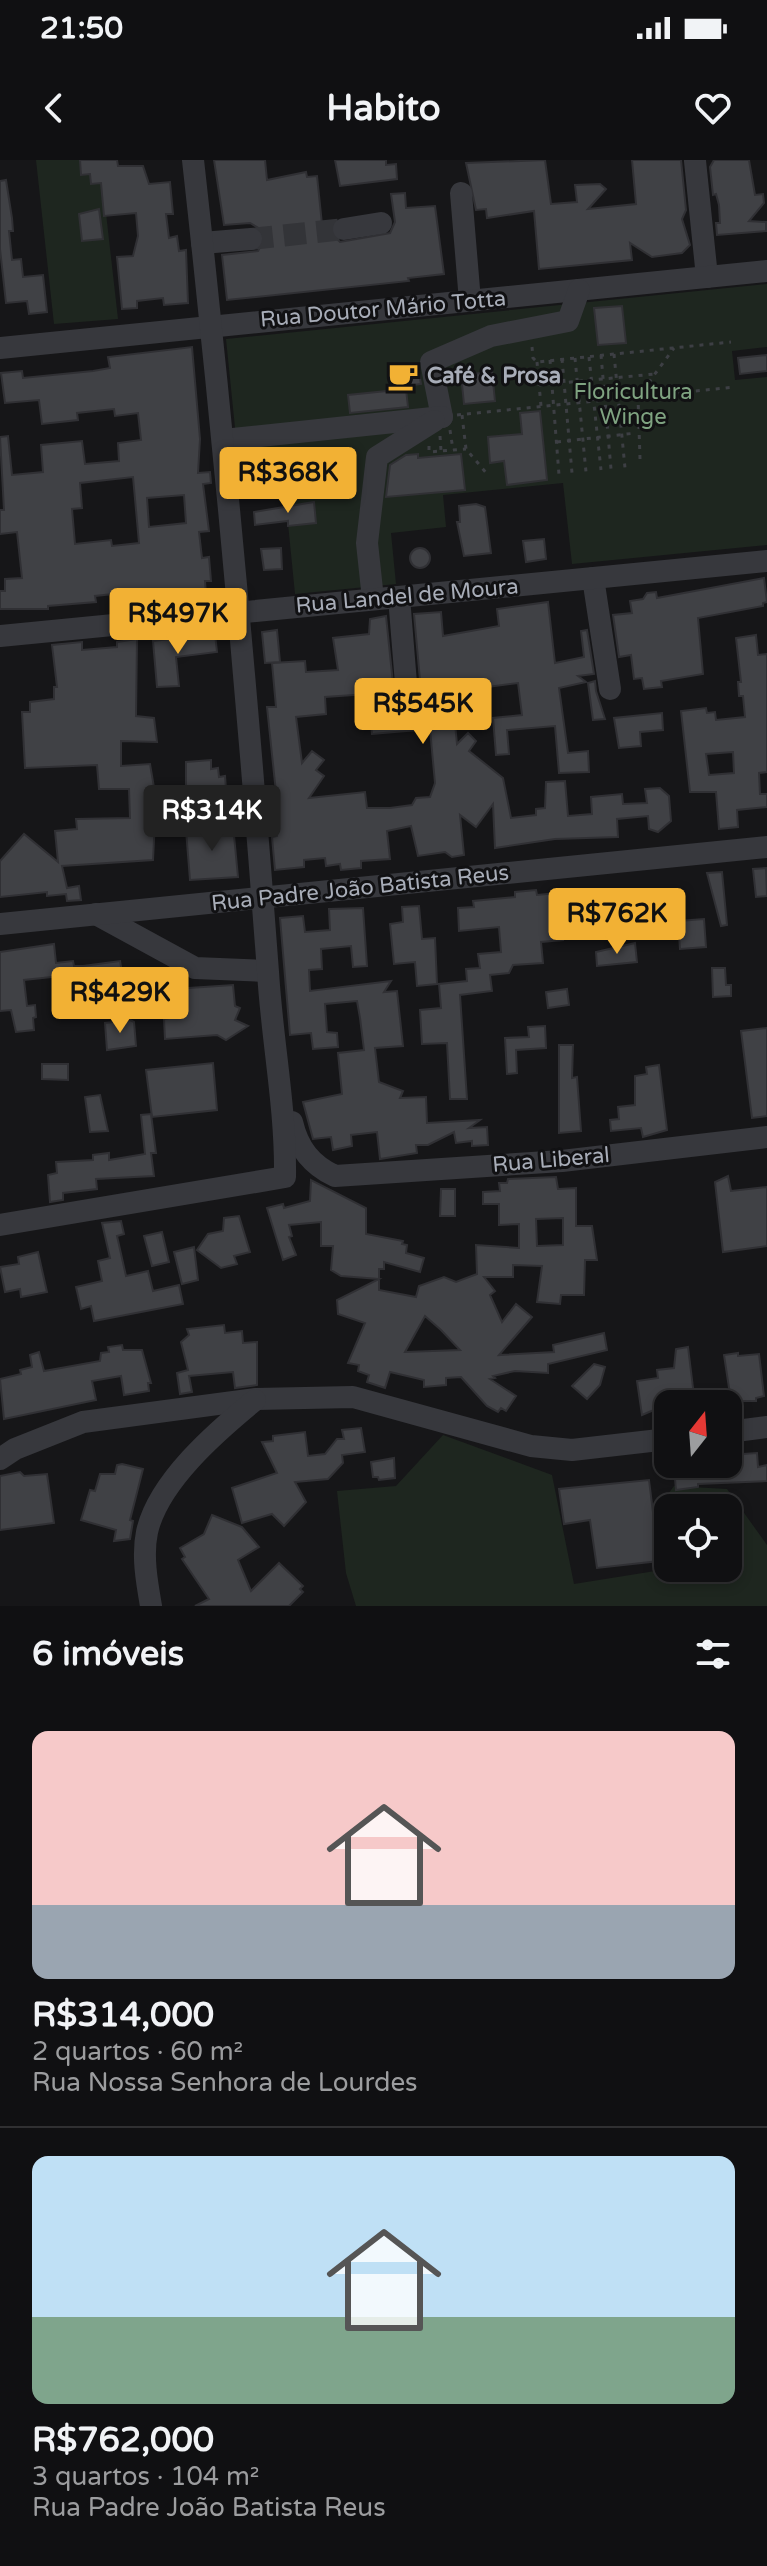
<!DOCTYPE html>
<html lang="pt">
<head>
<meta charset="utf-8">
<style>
	body { margin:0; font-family:"Varela Round",sans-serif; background:#1e1e20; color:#f1f3f6; height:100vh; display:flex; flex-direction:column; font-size:30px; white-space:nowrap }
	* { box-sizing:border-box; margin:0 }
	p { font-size:26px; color:#9c9d9f }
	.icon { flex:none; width:44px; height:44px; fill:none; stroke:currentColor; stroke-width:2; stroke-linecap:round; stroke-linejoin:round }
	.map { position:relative; height:1446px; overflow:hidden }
	.details { display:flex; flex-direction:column; background:#101012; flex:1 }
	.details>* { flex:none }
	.needle { width:52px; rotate:17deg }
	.buttons { position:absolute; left:654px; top:1230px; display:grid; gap:16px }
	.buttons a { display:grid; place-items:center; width:88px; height:88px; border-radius:16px; background:#101012; box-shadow:0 4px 12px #0003,0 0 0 2px #303032; font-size:40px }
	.price { position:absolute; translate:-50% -68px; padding:0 18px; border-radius:8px; background:#f2b134; color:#111; font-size:26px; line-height:52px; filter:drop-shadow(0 2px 4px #0008) }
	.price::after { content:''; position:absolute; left:50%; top:48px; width:24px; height:18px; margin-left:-12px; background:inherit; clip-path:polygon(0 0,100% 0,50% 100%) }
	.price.on { background:#222; color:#fff }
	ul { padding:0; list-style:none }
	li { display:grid; align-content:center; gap:16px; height:424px; padding:0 32px }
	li+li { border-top:2px solid #303032 }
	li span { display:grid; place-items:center; height:248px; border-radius:16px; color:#555 }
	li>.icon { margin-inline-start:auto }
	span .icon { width:144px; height:144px; fill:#fffc; stroke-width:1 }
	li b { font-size:34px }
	h2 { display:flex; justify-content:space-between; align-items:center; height:96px; padding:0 32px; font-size:34px }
	.status { display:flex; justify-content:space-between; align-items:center; height:56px; padding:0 40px; background:#101012; direction:ltr }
	.status svg { height:22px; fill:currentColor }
	header { display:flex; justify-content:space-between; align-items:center; height:104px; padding:0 32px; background:#101012; font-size:36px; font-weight:700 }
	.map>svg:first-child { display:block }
	.green { fill:#1e261f }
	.building { fill:#404145; stroke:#303034; stroke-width:2; fill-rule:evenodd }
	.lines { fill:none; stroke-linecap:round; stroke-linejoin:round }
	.minor-tunnel { stroke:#333438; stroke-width:22; stroke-dasharray:22 11; stroke-linecap:butt }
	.path { stroke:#3d3f44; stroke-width:3; stroke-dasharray:4 6; stroke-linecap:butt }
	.minor { stroke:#37383d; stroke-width:22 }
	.labels { text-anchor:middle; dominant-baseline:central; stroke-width:6; stroke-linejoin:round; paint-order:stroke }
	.street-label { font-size:22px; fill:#a8adb8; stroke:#111113 }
	.poi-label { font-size:22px; font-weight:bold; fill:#a8adb8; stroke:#111113; text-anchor:start }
	.park-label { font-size:22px; fill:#7fa381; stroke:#111113 }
</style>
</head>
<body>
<div class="status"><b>21:50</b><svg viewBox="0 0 49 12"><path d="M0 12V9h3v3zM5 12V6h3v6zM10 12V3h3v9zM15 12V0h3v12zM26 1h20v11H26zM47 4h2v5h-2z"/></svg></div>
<header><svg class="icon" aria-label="back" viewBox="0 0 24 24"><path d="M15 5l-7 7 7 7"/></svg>Habito<svg class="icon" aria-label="heart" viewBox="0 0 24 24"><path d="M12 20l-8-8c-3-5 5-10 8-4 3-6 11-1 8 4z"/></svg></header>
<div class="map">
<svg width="767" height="1446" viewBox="0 0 767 1446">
	<rect width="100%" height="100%" fill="#161618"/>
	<!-- green -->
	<g class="green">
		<path d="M 36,0 L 100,0 L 118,159 L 54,164 Z"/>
		<path d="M 767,124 L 767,187 L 732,191 L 735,220 L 767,217 L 767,385 L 572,404 L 563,323 L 443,335 L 446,367 L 391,373 L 396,424 L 295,434 L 282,303 L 239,307 L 226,179 Z"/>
		<path d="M 443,1275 L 552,1315 L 574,1424 L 674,1408 L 728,1408 L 728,1348 L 668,1348 L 668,1355 L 666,1337 L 674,1326 L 727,1329 L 767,1385 L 767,1446 L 356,1446 L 346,1413 L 337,1331 L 396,1326 Z"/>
	</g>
	<!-- building -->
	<g class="building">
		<path d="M 80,0 L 117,0 L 118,6 L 143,6 L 149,24 L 170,22 L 173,54 L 166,54 L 169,78 L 177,76 L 179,91 L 186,90 L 188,143 L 164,145 L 163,138 L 137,141 L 137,148 L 122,149 L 117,97 L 133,96 L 138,76 L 136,53 L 104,56 L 101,23 L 91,24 L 90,14 L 81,15 Z"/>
		<path d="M 214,0 L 265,0 L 267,20 L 306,12 L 307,17 L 317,16 L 322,64 L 331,63 L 330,72 L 340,82 L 390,73 L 395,62 L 391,34 L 405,33 L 406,48 L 435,46 L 444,114 L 408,118 L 409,121 L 227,140 L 222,95 L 258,91 L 265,77 L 262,70 L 250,63 L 224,65 Z"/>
		<path d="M 335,0 L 386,0 L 386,5 L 396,4 L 397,19 L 340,26 Z"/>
		<path d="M 545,0 L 551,44 L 577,42 L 575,25 L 600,24 L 606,29 L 588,49 L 636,44 L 632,0 L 681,0 L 686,50 L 682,59 L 690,85 L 682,93 L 652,97 L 630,83 L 632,100 L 539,109 L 534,51 L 487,58 L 486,49 L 476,50 L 466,3 Z"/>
		<path d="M 714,0 L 749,0 L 755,35 L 763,34 L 764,43 L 749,61 L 766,62 L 766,71 L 717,75 L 716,63 L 720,63 L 719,45 L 716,34 L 713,35 L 710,7 Z"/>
		<path d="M 6,20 L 12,58 L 13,71 L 9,71 L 12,100 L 21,99 L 23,117 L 43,115 L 47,152 L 29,154 L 27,141 L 6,143 L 0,89 L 0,21 Z"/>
		<path d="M 99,49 L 103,79 L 82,81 L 79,54 Z"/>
		<path d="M 622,146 L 626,183 L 598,185 L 594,148 Z"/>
		<path d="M 192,187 L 200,279 L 198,313 L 210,312 L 211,323 L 203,324 L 209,371 L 199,372 L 202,398 L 209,397 L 211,421 L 205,421 L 206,435 L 123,442 L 123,433 L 95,436 L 96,442 L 48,446 L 48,449 L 0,449 L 0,431 L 5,431 L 5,419 L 22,418 L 17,372 L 0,374 L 0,350 L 4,350 L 0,277 L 8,276 L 12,315 L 43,312 L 41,285 L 82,281 L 85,304 L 119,301 L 118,283 L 141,280 L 138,253 L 115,256 L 114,249 L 77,253 L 78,260 L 42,264 L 39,240 L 5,243 L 1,213 L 22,211 L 23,218 L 93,211 L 110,208 L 108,197 ZM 133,317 L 139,383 L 112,386 L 111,380 L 75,384 L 72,349 L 82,348 L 80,323 ZM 184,335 L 186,363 L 149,367 L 147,338 Z"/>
		<path d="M 767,195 L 767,211 L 740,214 L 738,198 Z"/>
		<path d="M 409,206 L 409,214 L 419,213 L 421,224 L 399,227 L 396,207 Z"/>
		<path d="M 492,212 L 495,241 L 464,244 L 461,215 Z"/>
		<path d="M 406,229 L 408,247 L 350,253 L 348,235 Z"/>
		<path d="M 540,251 L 547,320 L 507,325 L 504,301 L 490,303 L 488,277 L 522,274 L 520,253 Z"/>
		<path d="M 418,294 L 418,298 L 461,294 L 465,330 L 386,337 L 390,305 L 406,295 Z"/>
		<path d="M 314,342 L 316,363 L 288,366 L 288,361 L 255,365 L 254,352 Z"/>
		<path d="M 476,344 L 485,347 L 491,393 L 464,396 L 457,362 L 460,362 L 459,346 Z"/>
		<path d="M 544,379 L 546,399 L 526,402 L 523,381 Z"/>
		<circle cx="420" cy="398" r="10"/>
		<path d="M 281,388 L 282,409 L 264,410 L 261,389 Z"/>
		<path d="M 764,418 L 767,442 L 763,443 L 763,446 L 698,458 L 703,514 L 661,521 L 662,527 L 644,529 L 642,518 L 634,519 L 631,495 L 619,497 L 613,455 L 632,453 L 630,441 L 643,439 L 647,433 L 656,432 L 657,438 Z"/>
		<path d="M 548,442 L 555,503 L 584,497 L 581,471 L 587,470 L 594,514 L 578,516 L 586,522 L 559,528 L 568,593 L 588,591 L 589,612 L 559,613 L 555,566 L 507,570 L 509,594 L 496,595 L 493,558 L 522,555 L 518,523 L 472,529 L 474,540 L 453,543 L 457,584 L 468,573 L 476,581 L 469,591 L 503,618 L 511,658 L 536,655 L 536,649 L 545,648 L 546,622 L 565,621 L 568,656 L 592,654 L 591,637 L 622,634 L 623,644 L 647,643 L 645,629 L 660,628 L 669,636 L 671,661 L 658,672 L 649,669 L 648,656 L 617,659 L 618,677 L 555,679 L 495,688 L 493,644 L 476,667 L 460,655 L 464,695 L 452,697 L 445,692 L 418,696 L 411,666 L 387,671 L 390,699 L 361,701 L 361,708 L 341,710 L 340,704 L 326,706 L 325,698 L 304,700 L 304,707 L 275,710 L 272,677 L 277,676 L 277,642 L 267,547 L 276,547 L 272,503 L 305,501 L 306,512 L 338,510 L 333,478 L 369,474 L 370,459 L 386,456 L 395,543 L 408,550 L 439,546 L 450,538 L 451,529 L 442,519 L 420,520 L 414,454 L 441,452 L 443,476 L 499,466 L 497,449 ZM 368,534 L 372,574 L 430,569 L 435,623 L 430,637 L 416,638 L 412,645 L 390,648 L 367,648 L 365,632 L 309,638 L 324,616 L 316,610 L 324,600 L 312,591 L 302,603 L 296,557 L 326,554 L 325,537 Z"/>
		<path d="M 277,470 L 280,502 L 265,503 L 262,472 Z"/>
		<path d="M 215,474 L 217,492 L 176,497 L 179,526 L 157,527 L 153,481 Z"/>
		<path d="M 756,475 L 758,495 L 767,494 L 767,612 L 759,613 L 760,634 L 767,634 L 767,647 L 737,650 L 738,667 L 719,669 L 716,632 L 690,632 L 681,551 L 706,548 L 707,553 L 715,552 L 716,560 L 745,557 L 743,536 L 739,536 L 738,522 L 741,522 L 736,478 ZM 733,592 L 734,613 L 709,615 L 706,594 Z"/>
		<path d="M 137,479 L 136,556 L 154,558 L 157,582 L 121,581 L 121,606 L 150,604 L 156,639 L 153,700 L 62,706 L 67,728 L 79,726 L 81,740 L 67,741 L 66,734 L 47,736 L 47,732 L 0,737 L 0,701 L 24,674 L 58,702 L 55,671 L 77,669 L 76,659 L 130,658 L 129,629 L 99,629 L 97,605 L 25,608 L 22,552 L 30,552 L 30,542 L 54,539 L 54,527 L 57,527 L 52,485 L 82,482 L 82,490 L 117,487 L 117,482 Z"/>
		<path d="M 595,521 L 596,531 L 605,559 L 593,560 L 588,523 Z"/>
		<path d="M 662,553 L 663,570 L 640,572 L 641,586 L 619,588 L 614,558 Z"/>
		<path d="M 211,600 L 211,609 L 218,608 L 219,617 L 225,616 L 226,629 L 186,633 L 186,602 Z"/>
		<path d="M 233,665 L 238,717 L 190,720 L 186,670 Z"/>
		<path d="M 766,708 L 767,736 L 756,737 L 753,709 Z"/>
		<path d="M 722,712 L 727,765 L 721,766 L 707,713 Z"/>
		<path d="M 536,730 L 537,735 L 578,731 L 582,756 L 561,758 L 563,780 L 541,782 L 543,803 L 513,805 L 509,813 L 490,815 L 492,831 L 460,835 L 467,939 L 450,939 L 447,883 L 422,884 L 420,850 L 441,848 L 439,824 L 467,821 L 466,809 L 480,808 L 478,794 L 501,792 L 499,767 L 459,771 L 458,748 L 474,747 L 473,741 L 515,737 L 515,732 Z"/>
		<path d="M 419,746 L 422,779 L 435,778 L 437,824 L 417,826 L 415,802 L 394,804 L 390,764 L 403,762 L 402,747 Z"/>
		<path d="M 363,748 L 367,806 L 353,807 L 351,786 L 321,789 L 322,809 L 309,810 L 310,831 L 391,821 L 384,832 L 397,831 L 403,886 L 375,888 L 379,922 L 403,931 L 400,938 L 426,937 L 427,963 L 480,960 L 469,968 L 487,967 L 488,985 L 472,986 L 472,981 L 456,983 L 454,972 L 428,985 L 416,985 L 417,993 L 380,999 L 377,972 L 351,975 L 352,986 L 333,990 L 331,977 L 313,979 L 303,942 L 342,934 L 338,893 L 364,890 L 360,858 L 357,841 L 325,844 L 327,872 L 337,873 L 338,887 L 313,889 L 311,873 L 290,875 L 280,758 L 303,756 L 305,772 L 330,770 L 329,749 Z"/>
		<path d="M 704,759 L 706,787 L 680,789 L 678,761 Z"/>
		<path d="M 635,783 L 637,802 L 597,806 L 596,792 Z"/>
		<path d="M 54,784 L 56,803 L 73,801 L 74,806 L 83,806 L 120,801 L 126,833 L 108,837 L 106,826 L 86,836 L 65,838 L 61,816 L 24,820 L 27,846 L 35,845 L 36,857 L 33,858 L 34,870 L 16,872 L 11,850 L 0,851 L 0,792 Z"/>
		<path d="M 712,808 L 725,808 L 726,825 L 731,825 L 731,836 L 713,837 Z"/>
		<path d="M 233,825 L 235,846 L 240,848 L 235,860 L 248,866 L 226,880 L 217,875 L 165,879 L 164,859 L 176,857 L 174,829 Z"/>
		<path d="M 567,829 L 569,845 L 548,848 L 546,832 Z"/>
		<path d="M 130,860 L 134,862 L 136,886 L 107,890 L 105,863 Z"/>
		<path d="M 545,866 L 546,888 L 516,890 L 517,913 L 507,914 L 505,878 L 529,877 L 528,867 Z"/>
		<path d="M 767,868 L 767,956 L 752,958 L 741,871 Z"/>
		<path d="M 559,885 L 573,885 L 572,918 L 577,917 L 581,971 L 559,973 Z"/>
		<path d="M 213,903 L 217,950 L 152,957 L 146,910 Z"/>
		<path d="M 42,904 L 68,904 L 68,920 L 42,919 Z"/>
		<path d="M 659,905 L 667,970 L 643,977 L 641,968 L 611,971 L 610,960 L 619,959 L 618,947 L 635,945 L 635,916 L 647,914 L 646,907 Z"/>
		<path d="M 100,935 L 108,971 L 90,972 L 85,937 Z"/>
		<path d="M 151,954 L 156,993 L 151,993 L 154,1016 L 96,1019 L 97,1029 L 63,1033 L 63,1040 L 50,1042 L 48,1015 L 57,1013 L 56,1002 L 93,1000 L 93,995 L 109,993 L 109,1000 L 145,994 L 141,955 Z"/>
		<path d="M 728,1016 L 731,1031 L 767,1027 L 767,1086 L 723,1092 L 715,1022 Z"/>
		<path d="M 556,1017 L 558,1029 L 576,1028 L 576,1066 L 592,1066 L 597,1100 L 585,1100 L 584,1135 L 561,1135 L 560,1144 L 537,1142 L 542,1106 L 513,1105 L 513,1117 L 484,1117 L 495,1131 L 490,1135 L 502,1162 L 516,1144 L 532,1157 L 499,1195 L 554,1192 L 553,1185 L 604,1173 L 607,1190 L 548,1204 L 548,1213 L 515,1211 L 493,1216 L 495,1218 L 490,1219 L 516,1236 L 506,1251 L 501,1248 L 498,1252 L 487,1246 L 461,1217 L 446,1218 L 446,1225 L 424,1227 L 424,1220 L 390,1212 L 385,1228 L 367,1222 L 369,1215 L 358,1211 L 359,1205 L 348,1203 L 365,1163 L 338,1154 L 337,1140 L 379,1119 L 341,1116 L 331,1110 L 333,1086 L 321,1086 L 321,1062 L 289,1065 L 292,1076 L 289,1077 L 296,1095 L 283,1100 L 267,1048 L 283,1044 L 284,1048 L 310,1041 L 311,1020 L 366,1048 L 366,1074 L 403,1081 L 402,1084 L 407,1085 L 406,1093 L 424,1098 L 420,1112 L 384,1102 L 384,1109 L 379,1109 L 379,1130 L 416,1137 L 419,1126 L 444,1117 L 456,1122 L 477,1114 L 476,1085 L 519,1088 L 519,1064 L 499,1065 L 499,1044 L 483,1044 L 483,1032 L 500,1031 L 499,1023 L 507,1023 L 508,1019 ZM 563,1058 L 563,1085 L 537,1086 L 536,1059 ZM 425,1156 L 441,1170 L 460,1190 L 405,1192 Z"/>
		<path d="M 441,1029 L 455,1029 L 455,1056 L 440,1056 Z"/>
		<path d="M 239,1056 L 250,1092 L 234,1096 L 237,1104 L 221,1108 L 197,1090 L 208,1074 L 223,1071 L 224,1058 Z"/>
		<path d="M 121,1061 L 124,1074 L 117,1076 L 126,1116 L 148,1111 L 153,1131 L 179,1125 L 183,1144 L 94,1161 L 91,1146 L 81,1149 L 76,1127 L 102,1121 L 98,1101 L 110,1098 L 102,1063 Z"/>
		<path d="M 162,1072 L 169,1102 L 152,1106 L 144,1076 Z"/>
		<path d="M 194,1087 L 198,1120 L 182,1124 L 174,1092 Z"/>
		<path d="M 38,1092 L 47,1132 L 21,1137 L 20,1129 L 5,1132 L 0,1107 L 19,1104 L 18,1097 Z"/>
		<path d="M 224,1165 L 225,1173 L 242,1171 L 243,1183 L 257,1182 L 257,1225 L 235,1228 L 233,1212 L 189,1216 L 192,1232 L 180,1234 L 177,1213 L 188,1210 L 181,1182 L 189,1175 L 187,1169 Z"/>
		<path d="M 122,1185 L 123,1190 L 142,1190 L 151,1223 L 148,1223 L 149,1231 L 124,1235 L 121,1216 L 92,1221 L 96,1240 L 4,1259 L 0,1219 L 21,1214 L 20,1210 L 32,1207 L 30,1195 L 39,1192 L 44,1211 L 100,1201 L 101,1193 L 109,1192 L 108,1187 Z"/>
		<path d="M 688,1187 L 695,1244 L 668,1244 L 642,1255 L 637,1221 L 658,1218 L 657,1210 L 674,1208 L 676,1189 Z"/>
		<path d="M 738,1193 L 738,1196 L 759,1194 L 764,1236 L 756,1238 L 756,1241 L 731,1241 L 724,1195 Z"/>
		<path d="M 594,1204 L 605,1207 L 600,1225 L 587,1239 L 572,1226 Z"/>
		<path d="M 361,1268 L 365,1292 L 342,1295 L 343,1303 L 328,1319 L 295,1322 L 306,1342 L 284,1366 L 272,1354 L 242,1363 L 232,1328 L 277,1313 L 262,1282 L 273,1281 L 273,1276 L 305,1272 L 308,1296 L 325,1294 L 337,1279 L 344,1279 L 342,1270 Z"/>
		<path d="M 757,1293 L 758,1307 L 767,1305 L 767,1321 L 698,1324 L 698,1327 L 676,1330 L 674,1308 L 728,1304 L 728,1295 Z"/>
		<path d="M 394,1298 L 395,1318 L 379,1320 L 378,1317 L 373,1317 L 371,1302 Z"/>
		<path d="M 122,1304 L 143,1309 L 130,1360 L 133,1361 L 130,1379 L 114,1381 L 116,1370 L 81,1360 L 90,1330 L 95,1331 L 100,1314 L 115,1314 L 117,1305 Z"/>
		<path d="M 20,1312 L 24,1316 L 47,1314 L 54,1363 L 0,1370 L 0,1316 Z"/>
		<path d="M 649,1320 L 659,1401 L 597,1408 L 590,1360 L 564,1364 L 559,1329 Z"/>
		<path d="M 212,1355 L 242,1367 L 259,1387 L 238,1400 L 251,1431 L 279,1403 L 303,1426 L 300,1429 L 303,1432 L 289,1446 L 195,1446 L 209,1439 L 182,1399 L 185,1397 L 180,1388 L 204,1374 Z"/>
	</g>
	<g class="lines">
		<!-- minor-tunnel -->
		<path class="minor-tunnel" d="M 251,79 L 344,69"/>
		<!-- path -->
		<g class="path">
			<path d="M 532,187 L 533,198 L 537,202 L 731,182"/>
			<path d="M 614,194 L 625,308"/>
			<path d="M 601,195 L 611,309"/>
			<path d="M 589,197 L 601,310"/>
			<path d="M 575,198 L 586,312"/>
			<path d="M 562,199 L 572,313"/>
			<path d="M 550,200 L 559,315"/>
			<path d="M 537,202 L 541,246"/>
			<path d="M 539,225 L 655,214"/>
			<path d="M 457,255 L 735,227"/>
			<path d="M 462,255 L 466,289 L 488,315"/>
			<path d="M 450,270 L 453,290"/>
			<path d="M 440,276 L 441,291"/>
			<path d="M 557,282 L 636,273"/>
			<path d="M 429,286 L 429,292 L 466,289"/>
			<path d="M 640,299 L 638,237 L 674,188"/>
		</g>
		<!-- minor -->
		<g class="minor">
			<path d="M 695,1 L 707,117"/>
			<path d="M 461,33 L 470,141"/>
			<path d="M 344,69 L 381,63"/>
			<path d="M 202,83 L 251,79"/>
			<path d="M 0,188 L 767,111"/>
			<path d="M 442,257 L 431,202 L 491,176 L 568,161 L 579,130"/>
			<path d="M 223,280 L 442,257"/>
			<path d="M 593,418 L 610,529"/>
			<path d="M 399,437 L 407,536 L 437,532"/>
			<path d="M 373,439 L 367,383 L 377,297 L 434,261"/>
			<path d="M 0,476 L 767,401"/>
			<path d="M 96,754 L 195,808 L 267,811"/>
			<path d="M 0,764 L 767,687"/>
			<path d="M 292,962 C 298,988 311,1005 335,1016 L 562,1001 L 767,977"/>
			<path d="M 0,1065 L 285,1017 C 286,948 272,880 268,812 C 248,541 223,270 193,0"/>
			<path d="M 728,1272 L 767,1267"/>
			<path d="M 0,1299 L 15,1289 L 83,1262 L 256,1239 L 353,1237 L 531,1286 L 572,1290 L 668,1279"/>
			<path d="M 151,1446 C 147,1423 142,1396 147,1372 C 158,1322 216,1272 255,1240"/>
		</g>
	</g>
	<!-- icons -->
	<defs>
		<g id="cafe-bare" transform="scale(2.4)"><path d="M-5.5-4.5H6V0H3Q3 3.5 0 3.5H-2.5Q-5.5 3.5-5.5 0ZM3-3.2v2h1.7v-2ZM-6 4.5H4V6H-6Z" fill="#f2b134" stroke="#111113" stroke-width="2.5" paint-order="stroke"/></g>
	</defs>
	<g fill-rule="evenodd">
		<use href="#cafe-bare" x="403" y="216"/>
	</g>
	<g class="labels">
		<!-- street labels -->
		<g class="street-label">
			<text transform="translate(383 149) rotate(-5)">Rua Doutor Mário Totta</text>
			<text transform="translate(407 436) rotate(-5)">Rua Landel de Moura</text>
			<text transform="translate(360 728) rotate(-6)">Rua Padre João Batista Reus</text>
			<text transform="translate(551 1000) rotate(-5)">Rua Liberal</text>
		</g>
		<!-- poi labels -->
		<g class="poi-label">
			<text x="427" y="216">Café &amp; Prosa</text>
		</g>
		<!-- park labels -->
		<g class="park-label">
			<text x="633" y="232">Floricultura<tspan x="633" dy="25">Winge</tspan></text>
		</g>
	</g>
</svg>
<div class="buttons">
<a><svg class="needle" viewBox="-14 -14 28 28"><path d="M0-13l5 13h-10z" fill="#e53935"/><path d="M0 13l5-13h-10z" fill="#9c9d9f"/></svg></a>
<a><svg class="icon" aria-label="locate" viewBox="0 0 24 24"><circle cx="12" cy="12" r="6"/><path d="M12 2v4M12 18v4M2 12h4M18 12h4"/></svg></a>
</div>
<b class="price" style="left:288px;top:355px">R$368K</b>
<b class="price" style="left:178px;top:496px">R$497K</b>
<b class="price" style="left:423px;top:586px">R$545K</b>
<b class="price on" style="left:212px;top:693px">R$314K</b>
<b class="price" style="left:617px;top:796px">R$762K</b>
<b class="price" style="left:120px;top:875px">R$429K</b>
</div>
<section class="details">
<h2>6 imóveis<svg class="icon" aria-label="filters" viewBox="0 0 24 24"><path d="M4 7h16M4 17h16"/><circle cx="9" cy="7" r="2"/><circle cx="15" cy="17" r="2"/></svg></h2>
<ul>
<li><span style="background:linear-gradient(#f6c9c9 70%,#9aa5b1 0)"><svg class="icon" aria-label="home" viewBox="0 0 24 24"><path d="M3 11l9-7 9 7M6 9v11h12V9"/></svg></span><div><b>R$314,000</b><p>2 quartos · 60 m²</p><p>Rua Nossa Senhora de Lourdes</p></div></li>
<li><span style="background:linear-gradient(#bfe0f5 65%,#7fa58c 0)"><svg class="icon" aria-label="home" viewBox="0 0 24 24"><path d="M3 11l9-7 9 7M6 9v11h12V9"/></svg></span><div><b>R$762,000</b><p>3 quartos · 104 m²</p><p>Rua Padre João Batista Reus</p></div></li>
</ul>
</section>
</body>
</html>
